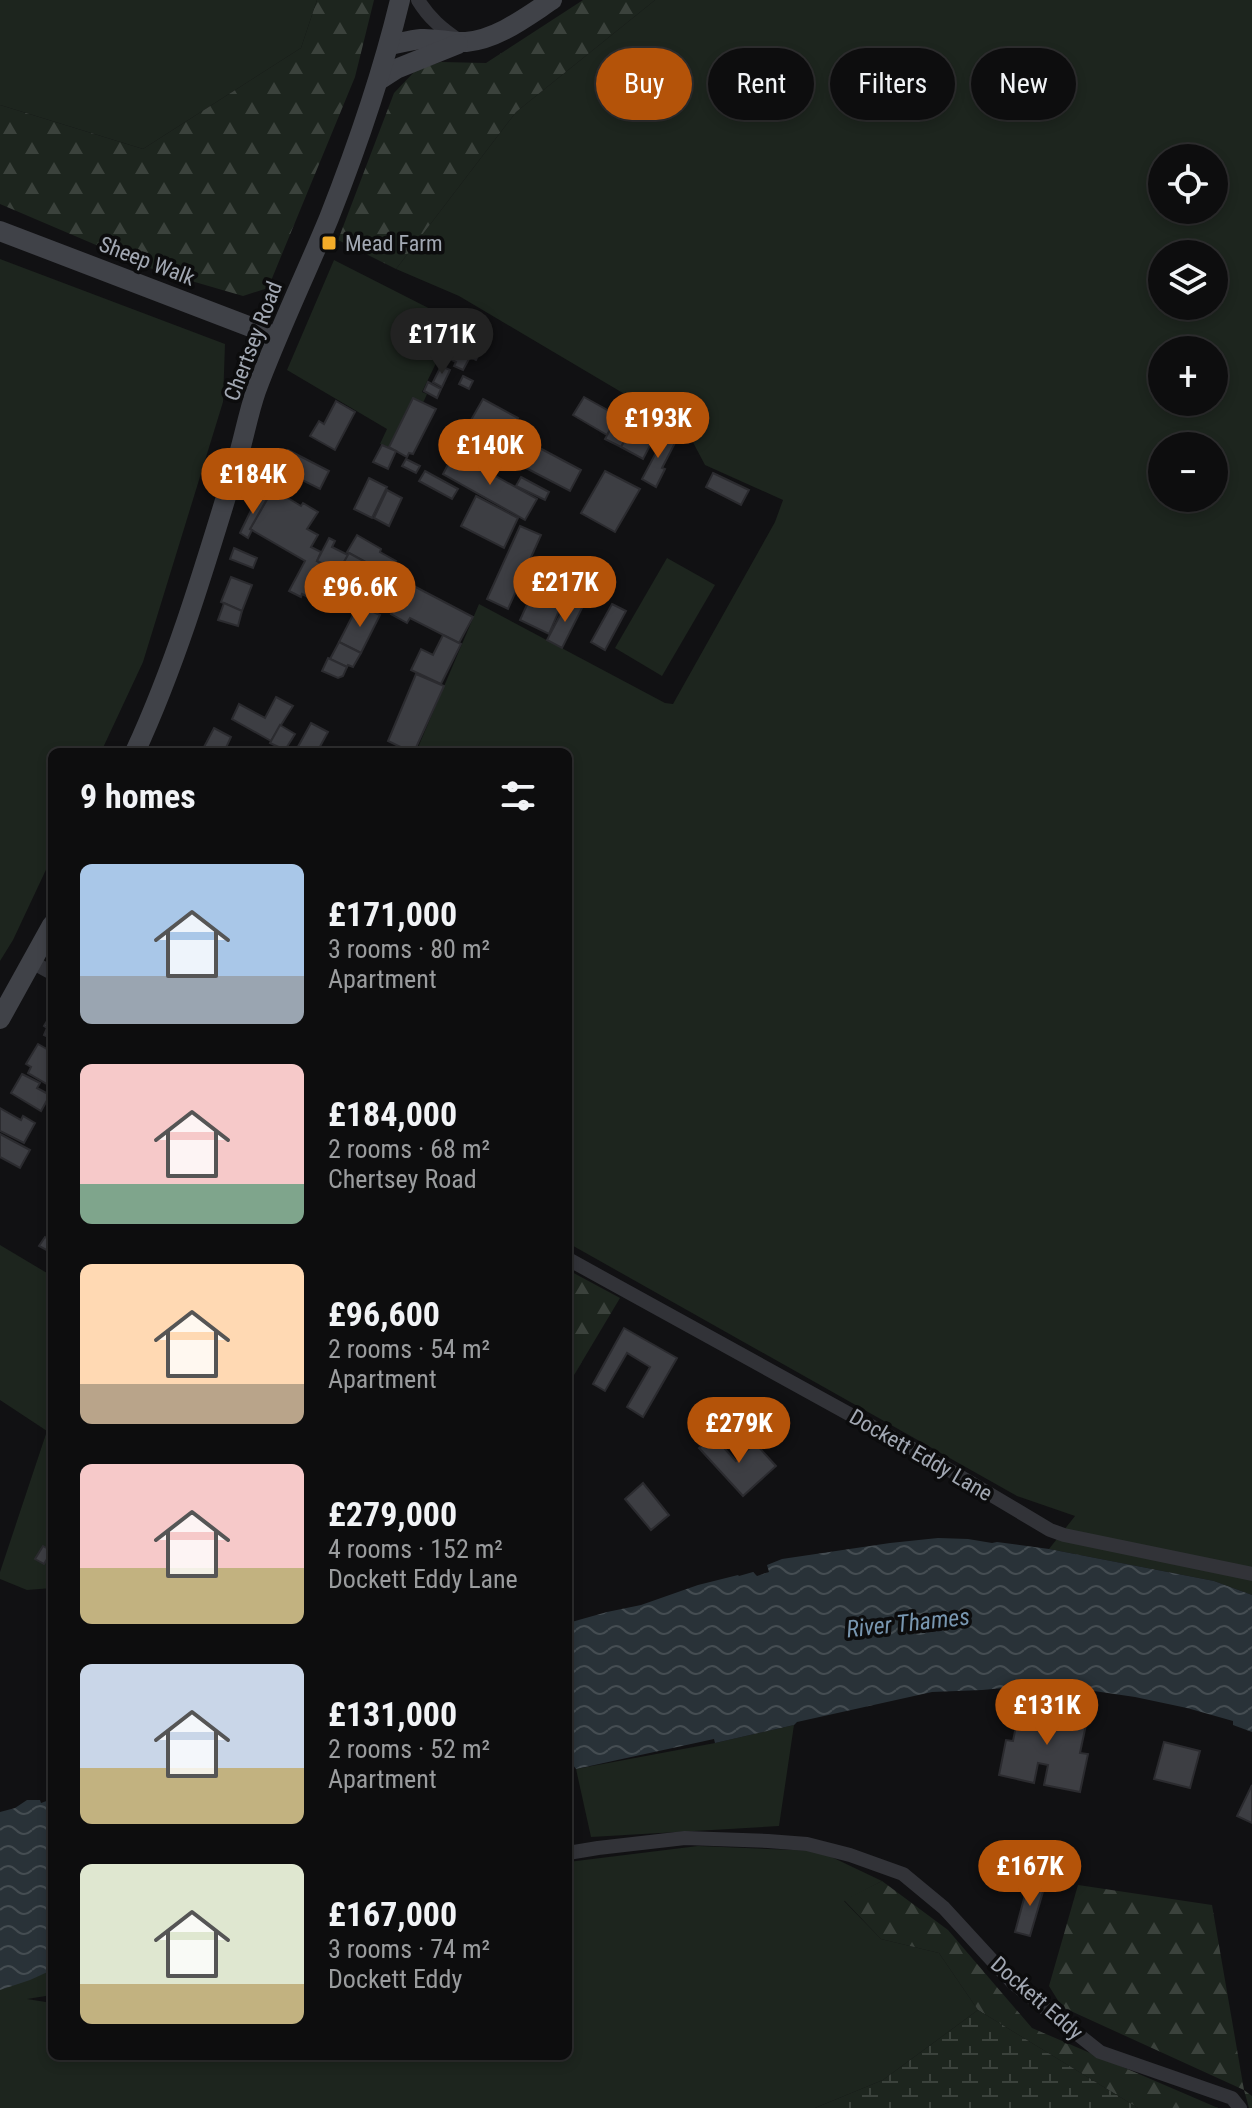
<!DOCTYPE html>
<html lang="en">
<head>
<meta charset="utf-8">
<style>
	body { margin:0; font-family:"Roboto Condensed",sans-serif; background:#1b1b1c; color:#f1f3f6; height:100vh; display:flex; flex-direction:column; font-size:30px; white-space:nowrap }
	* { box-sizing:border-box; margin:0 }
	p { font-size:26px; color:#9a9c9e }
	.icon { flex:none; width:44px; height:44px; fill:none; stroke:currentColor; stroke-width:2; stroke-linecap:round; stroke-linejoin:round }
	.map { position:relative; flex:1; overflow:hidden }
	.side { position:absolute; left:48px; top:748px; width:524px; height:1312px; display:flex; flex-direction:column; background:#0d0d0e; border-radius:12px; box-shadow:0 4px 12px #0003,0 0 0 2px #2d2d2e }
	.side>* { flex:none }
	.guide { position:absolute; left:596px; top:48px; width:536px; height:72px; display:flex; gap:16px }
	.tools { position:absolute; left:1148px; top:144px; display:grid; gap:16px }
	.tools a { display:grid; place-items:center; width:80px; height:80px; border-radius:50%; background:#0d0d0e; box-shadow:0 4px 12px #0003,0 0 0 2px #2d2d2e; font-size:40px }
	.price { position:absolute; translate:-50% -68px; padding:0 18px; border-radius:28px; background:#b45309; color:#fff; font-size:26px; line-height:52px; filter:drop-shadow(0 2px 4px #0008) }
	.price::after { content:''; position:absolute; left:50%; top:48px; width:24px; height:18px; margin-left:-12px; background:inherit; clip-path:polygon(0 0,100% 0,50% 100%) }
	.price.selected { background:#222; color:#fff }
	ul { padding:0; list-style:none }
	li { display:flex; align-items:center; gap:24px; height:200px; padding:0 32px }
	li span { display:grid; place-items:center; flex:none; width:224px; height:160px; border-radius:12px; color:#555 }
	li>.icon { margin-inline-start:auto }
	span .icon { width:96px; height:96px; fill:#fffc; stroke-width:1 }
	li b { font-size:34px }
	h2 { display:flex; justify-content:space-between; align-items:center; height:96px; padding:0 32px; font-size:34px }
	.tag { padding:0 28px; border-radius:36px; background:#0d0d0e; box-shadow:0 4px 12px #0003,0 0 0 2px #2d2d2e; font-size:28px; line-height:72px }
	.tag.selected { background:#b45309; color:#fff }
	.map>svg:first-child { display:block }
	.green { fill:#1d251e; fill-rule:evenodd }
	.forest { fill:url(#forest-firs) }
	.wetland { fill:url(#wetland-marsh) }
	.water { fill:url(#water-waves) }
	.building { fill:#3d3e43; stroke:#2b2b2f; stroke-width:2 }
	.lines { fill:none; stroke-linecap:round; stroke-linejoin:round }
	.street { stroke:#323338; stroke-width:14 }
	.secondary { stroke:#404248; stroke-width:20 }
	.poi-dot { fill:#f3ac29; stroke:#0c0c0d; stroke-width:3 }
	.labels { text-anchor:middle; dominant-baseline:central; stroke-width:7; stroke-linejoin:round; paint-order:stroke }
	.poi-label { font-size:22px; fill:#a2a8b3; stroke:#0c0c0d; text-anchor:start }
	.street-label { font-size:22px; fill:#a2a8b3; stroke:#0c0c0d }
	.water-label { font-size:24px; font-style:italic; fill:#7896b0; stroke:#0c0c0d }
</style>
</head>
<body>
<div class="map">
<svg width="1252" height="2108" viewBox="0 0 1252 2108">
	<defs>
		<pattern id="forest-firs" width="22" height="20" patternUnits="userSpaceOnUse" patternTransform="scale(2)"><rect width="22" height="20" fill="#1d251e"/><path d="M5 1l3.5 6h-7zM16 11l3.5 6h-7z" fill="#3b423c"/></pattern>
		<pattern id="wetland-marsh" width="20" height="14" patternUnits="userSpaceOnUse" patternTransform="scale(2)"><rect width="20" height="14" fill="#1d251e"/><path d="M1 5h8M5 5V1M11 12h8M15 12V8" fill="none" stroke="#3b423c"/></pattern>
		<pattern id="water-waves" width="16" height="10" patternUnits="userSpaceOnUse" patternTransform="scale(2)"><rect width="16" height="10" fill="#293238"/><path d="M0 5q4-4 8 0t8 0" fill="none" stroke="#454d52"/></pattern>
	</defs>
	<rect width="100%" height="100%" fill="#111113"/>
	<!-- green -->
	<g class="green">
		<path d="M 0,0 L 317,0 L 301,48 L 143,149 L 0,105 Z"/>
		<path d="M 655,0 L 1252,0 L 1252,1595 L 1214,1581 L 1049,1549 L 1075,1516 L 1017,1496 L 568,1243 L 568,752 L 416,752 L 479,604 L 665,703 L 673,704 L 775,522 L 783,500 L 705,465 L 687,431 L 459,296 L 396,269 L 516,112 ZM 1162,158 L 1214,158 L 1214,210 L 1162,210 ZM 1162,254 L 1214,254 L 1214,306 L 1162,306 ZM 1162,350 L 1214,350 L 1214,402 L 1162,402 ZM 1162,446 L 1214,446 L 1214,498 L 1162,498 Z"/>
		<path d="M 0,259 L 225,344 L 223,402 L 143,662 L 101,752 L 52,752 L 52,857 L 13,940 L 0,961 Z"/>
		<path d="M 334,260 L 456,322 L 422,392 L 427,394 L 423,403 L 413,399 L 389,447 L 380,444 L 387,429 L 287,370 Z"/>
		<path d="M 667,558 L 715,585 L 662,676 L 615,648 Z"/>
		<path d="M 0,1245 L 52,1276 L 52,1588 L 27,1590 L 0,1579 L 0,1572 L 47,1431 L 0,1400 Z"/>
		<path d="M 794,1725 L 779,1826 L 591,1837 L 576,1769 L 715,1743 Z"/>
		<path d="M 698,1846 L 819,1851 L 882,1881 L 844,1901 L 881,1939 L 939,1953 L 978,2010 L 883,2080 L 815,2108 L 0,2108 L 0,1985 L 52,1963 L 52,1995 L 27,1999 L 52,2003 L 52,2056 L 568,2056 L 568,1862 Z"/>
	</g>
	<!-- forest -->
	<g class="forest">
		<path d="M 317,0 L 374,0 L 355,77 L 268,288 L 243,296 L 157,271 L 0,204 L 0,105 L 143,149 L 301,48 Z"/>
		<path d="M 583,0 L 655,0 L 516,112 L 396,269 L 338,240 L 394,93 L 416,70 L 441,62 L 486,63 Z"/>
		<path d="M 568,1270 L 620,1298 L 568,1385 Z"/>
		<path d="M 882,1881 L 948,1930 L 1032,2028 L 1218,2108 L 1138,2108 L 978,2010 L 939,1953 L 881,1939 L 844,1900 Z"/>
		<path d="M 1078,1885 L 1212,1905 L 1244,2090 L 1252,2096 L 1252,2108 L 1249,2108 L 1244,2090 L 1062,2007 L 1049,1986 Z"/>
	</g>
	<!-- wetland -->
	<path class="wetland" d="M 978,2010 L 1138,2108 L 815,2108 L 883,2080 Z"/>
	<!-- water -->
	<g class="water">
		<path d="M 938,1538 L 968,1539 L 992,1543 L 997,1542 L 1049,1549 L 1214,1581 L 1252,1595 L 1252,1732 L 1233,1725 L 1233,1721 L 1187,1708 L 1135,1697 L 1046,1684 L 982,1690 L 932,1692 L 797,1722 L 794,1725 L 715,1743 L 714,1739 L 576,1769 L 573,1765 L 568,1766 L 568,1623 L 607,1612 L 641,1605 L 698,1585 L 738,1575 L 739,1576 L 753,1572 L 757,1576 L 769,1572 L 767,1565 L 782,1559 L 890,1543 Z"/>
		<path d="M 52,1799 L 52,1970 L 30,1980 L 0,1990 L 0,1812 L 15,1808 L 27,1800 L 40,1800 L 41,1803 Z"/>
	</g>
	<!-- building -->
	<g class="building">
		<path d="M 456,337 L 481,349 L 476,360 L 470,357 L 463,370 L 454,366 L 456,362 L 450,359 L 454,350 L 451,348 Z"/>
		<path d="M 441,366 L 450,370 L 442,387 L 433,382 Z"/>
		<path d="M 463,376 L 473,381 L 469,389 L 459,384 Z"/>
		<path d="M 428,382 L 441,389 L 437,398 L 424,391 Z"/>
		<path d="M 584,397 L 618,416 L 607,435 L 573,415 Z"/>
		<path d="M 413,398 L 436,409 L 413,454 L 409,453 L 407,457 L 389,447 Z"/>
		<path d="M 483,399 L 518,418 L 507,440 L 471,420 Z"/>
		<path d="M 336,401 L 355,412 L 335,450 L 310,436 L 319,421 L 324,424 Z"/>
		<path d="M 618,416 L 635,423 L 621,447 L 605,439 Z"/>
		<path d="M 635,423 L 656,434 L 643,459 L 621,447 Z"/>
		<path d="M 467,429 L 499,447 L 487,469 L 455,451 Z"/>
		<path d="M 658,433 L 675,443 L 662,468 L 665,469 L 656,487 L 642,479 L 658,449 L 651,445 Z"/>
		<path d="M 382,445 L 396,451 L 388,469 L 373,462 Z"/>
		<path d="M 534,445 L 581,470 L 570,491 L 522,466 Z"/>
		<path d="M 288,450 L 329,471 L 320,489 L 278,468 Z"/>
		<path d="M 454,453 L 537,499 L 525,520 L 443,474 Z"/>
		<path d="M 406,459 L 420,466 L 416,473 L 402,466 Z"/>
		<path d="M 425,471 L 458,489 L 452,499 L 419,481 Z"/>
		<path d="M 605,471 L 640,489 L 615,532 L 581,513 Z"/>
		<path d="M 713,473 L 749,490 L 741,505 L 706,487 Z"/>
		<path d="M 521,477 L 549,492 L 545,500 L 516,486 Z"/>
		<path d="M 369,478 L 387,487 L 372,518 L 354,509 Z"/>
		<path d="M 273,489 L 301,506 L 303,503 L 318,512 L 307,529 L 318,535 L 311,547 L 321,552 L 317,561 L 333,569 L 316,601 L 302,594 L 301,597 L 289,591 L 305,561 L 250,529 Z"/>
		<path d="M 387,490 L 402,498 L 389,526 L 374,518 Z"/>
		<path d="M 261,496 L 267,499 L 250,529 L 252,530 L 248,538 L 240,533 L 257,498 L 259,499 Z"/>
		<path d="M 476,496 L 518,518 L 504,548 L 461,526 Z"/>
		<path d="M 520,526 L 541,535 L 508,609 L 487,599 Z"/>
		<path d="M 357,535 L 381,549 L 380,552 L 396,561 L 393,565 L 396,566 L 391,576 L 347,552 Z"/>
		<path d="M 329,538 L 335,541 L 332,547 L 348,555 L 339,571 L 349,577 L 333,609 L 316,601 L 333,569 L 317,561 Z"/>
		<path d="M 234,548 L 257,558 L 253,568 L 230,559 Z"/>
		<path d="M 349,553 L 380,570 L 370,589 L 339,571 Z"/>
		<path d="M 540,576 L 568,590 L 549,634 L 520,620 Z"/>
		<path d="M 231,577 L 252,585 L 242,611 L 221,602 Z"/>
		<path d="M 408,583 L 473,617 L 459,643 L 410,618 L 407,623 L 391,614 Z"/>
		<path d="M 568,600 L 582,608 L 562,648 L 547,640 Z"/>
		<path d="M 224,603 L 242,611 L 238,626 L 218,620 Z"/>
		<path d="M 612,604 L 626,611 L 605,650 L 591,642 Z"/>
		<path d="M 358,605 L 380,615 L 361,653 L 339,642 Z"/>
		<path d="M 443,635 L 461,644 L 441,684 L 411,670 L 421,649 L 433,655 Z"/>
		<path d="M 339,642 L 361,653 L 353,667 L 348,665 L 347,667 L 330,659 Z"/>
		<path d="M 328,658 L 347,667 L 343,676 L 338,678 L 322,671 Z"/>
		<path d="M 416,674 L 444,686 L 414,752 L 411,752 L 388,741 Z"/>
		<path d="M 276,697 L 293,706 L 271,741 L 232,719 L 239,704 L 265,718 Z"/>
		<path d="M 311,723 L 328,732 L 317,752 L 295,752 Z"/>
		<path d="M 280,725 L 295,734 L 285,750 L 270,743 Z"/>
		<path d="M 214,728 L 231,737 L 224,752 L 208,752 L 203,749 Z"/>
		<path d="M 50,1016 L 52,1017 L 52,1039 L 44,1035 L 47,1028 L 44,1026 Z"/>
		<path d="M 38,1044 L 52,1052 L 52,1087 L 28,1073 L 31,1067 L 26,1064 Z"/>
		<path d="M 22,1074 L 40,1083 L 37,1088 L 50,1095 L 41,1111 L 11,1093 Z"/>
		<path d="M 0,1108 L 21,1120 L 23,1116 L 35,1123 L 24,1143 L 0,1131 Z"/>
		<path d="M 0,1134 L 30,1150 L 20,1168 L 0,1157 Z"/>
		<path d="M 45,1237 L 52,1241 L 52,1253 L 39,1246 Z"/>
		<path d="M 624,1328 L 677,1358 L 643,1417 L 627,1407 L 650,1367 L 627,1353 L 605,1391 L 593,1384 Z"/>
		<path d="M 713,1436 L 736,1461 L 755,1443 L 776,1466 L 743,1496 L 699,1448 Z"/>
		<path d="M 643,1483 L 669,1515 L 651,1530 L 625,1499 Z"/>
		<path d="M 43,1546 L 52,1551 L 44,1564 L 35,1559 Z"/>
		<path d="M 1033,1701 L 1079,1711 L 1077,1718 L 1087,1720 L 1080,1753 L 1088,1754 L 1080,1792 L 1044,1785 L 1048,1765 L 1038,1763 L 1034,1783 L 999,1775 L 1006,1740 L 1013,1741 L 1020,1706 L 1031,1708 Z"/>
		<path d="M 1164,1742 L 1200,1751 L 1190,1788 L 1154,1779 Z"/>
		<path d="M 1252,1785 L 1252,1823 L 1237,1816 Z"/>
		<path d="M 1029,1880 L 1045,1885 L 1030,1936 L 1015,1932 Z"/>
	</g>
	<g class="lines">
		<!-- street -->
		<g class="street">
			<path d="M 418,0 C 429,18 442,29 460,41"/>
			<path d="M 32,962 L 52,973"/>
			<path d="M 568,1259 L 929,1458 L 1050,1530 L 1064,1535 L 1252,1574"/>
			<path d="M 568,1853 L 598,1848 L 685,1838 L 768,1841 L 807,1844 L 850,1855 L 903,1874 L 944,1908 L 1012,1982 L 1100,2052 L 1232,2098 L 1240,2108"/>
		</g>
		<!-- secondary -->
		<g class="secondary">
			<path d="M 389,45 C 400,43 410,40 421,39 C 436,38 451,43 466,42 C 498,39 526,17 552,0"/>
			<path d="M 379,80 L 396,69 L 458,44"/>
			<path d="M 0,231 L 277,337"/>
			<path d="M 135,752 C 178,659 207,559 237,461 C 244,438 248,414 256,391 C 278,332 305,276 329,218 C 357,147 382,75 400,0"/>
			<path d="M 0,1019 L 52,925"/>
		</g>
	</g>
	<!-- markers -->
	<rect class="poi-dot" x="321" y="235" width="16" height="16" rx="4"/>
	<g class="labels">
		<!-- poi labels -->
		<g class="poi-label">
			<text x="345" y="243">Mead Farm</text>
		</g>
		<!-- street labels -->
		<g class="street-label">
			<text transform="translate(147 261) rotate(21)">Sheep Walk</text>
			<text transform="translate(253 341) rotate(-69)">Chertsey Road</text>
			<text transform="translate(921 1455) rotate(30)">Dockett Eddy Lane</text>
			<text transform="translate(1037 1998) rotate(41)">Dockett Eddy</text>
		</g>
		<!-- water labels -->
		<g class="water-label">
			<text transform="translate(908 1623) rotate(-6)">River Thames</text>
		</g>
	</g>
</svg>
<div class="tools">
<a><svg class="icon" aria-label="locate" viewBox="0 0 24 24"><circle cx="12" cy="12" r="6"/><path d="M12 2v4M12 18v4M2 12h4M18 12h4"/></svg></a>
<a><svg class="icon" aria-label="layers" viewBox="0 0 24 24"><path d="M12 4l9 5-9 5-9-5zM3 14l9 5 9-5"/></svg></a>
<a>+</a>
<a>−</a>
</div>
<b class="price selected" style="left:442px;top:376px">£171K</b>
<b class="price" style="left:658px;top:460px">£193K</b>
<b class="price" style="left:490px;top:487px">£140K</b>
<b class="price" style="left:253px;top:516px">£184K</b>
<b class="price" style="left:565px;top:624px">£217K</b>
<b class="price" style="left:360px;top:629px">£96.6K</b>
<b class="price" style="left:739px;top:1465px">£279K</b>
<b class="price" style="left:1047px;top:1747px">£131K</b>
<b class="price" style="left:1030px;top:1908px">£167K</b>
<div class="guide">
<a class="tag selected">Buy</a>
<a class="tag">Rent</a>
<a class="tag">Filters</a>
<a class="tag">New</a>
</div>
<section class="side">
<h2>9 homes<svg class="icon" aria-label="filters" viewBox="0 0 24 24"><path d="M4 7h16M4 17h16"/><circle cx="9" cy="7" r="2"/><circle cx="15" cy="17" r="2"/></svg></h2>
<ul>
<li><span style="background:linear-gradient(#a9c7e8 70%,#9aa5b1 0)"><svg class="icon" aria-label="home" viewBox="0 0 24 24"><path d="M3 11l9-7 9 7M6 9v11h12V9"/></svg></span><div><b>£171,000</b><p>3 rooms · 80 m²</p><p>Apartment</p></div></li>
<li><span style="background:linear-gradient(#f6c9c9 75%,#7fa58c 0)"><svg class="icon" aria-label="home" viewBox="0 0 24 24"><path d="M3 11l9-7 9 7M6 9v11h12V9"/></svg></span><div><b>£184,000</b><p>2 rooms · 68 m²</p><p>Chertsey Road</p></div></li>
<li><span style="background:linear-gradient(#ffd9b3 75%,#b9a48a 0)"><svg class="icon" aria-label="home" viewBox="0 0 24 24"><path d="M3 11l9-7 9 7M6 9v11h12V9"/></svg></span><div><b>£96,600</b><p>2 rooms · 54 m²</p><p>Apartment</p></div></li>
<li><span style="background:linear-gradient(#f6c9c9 65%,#c2b280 0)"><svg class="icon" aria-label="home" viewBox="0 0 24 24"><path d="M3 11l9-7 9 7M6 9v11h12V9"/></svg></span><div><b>£279,000</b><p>4 rooms · 152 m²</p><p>Dockett Eddy Lane</p></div></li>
<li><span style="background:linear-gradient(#c9d6e8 65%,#c2b280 0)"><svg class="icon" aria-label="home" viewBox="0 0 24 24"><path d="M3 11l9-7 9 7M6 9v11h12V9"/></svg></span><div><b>£131,000</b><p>2 rooms · 52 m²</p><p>Apartment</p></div></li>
<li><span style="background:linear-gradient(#dfe7d0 75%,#c2b280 0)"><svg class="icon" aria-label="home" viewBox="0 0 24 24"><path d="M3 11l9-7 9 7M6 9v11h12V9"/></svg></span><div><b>£167,000</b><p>3 rooms · 74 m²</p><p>Dockett Eddy</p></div></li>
</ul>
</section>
</div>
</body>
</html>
